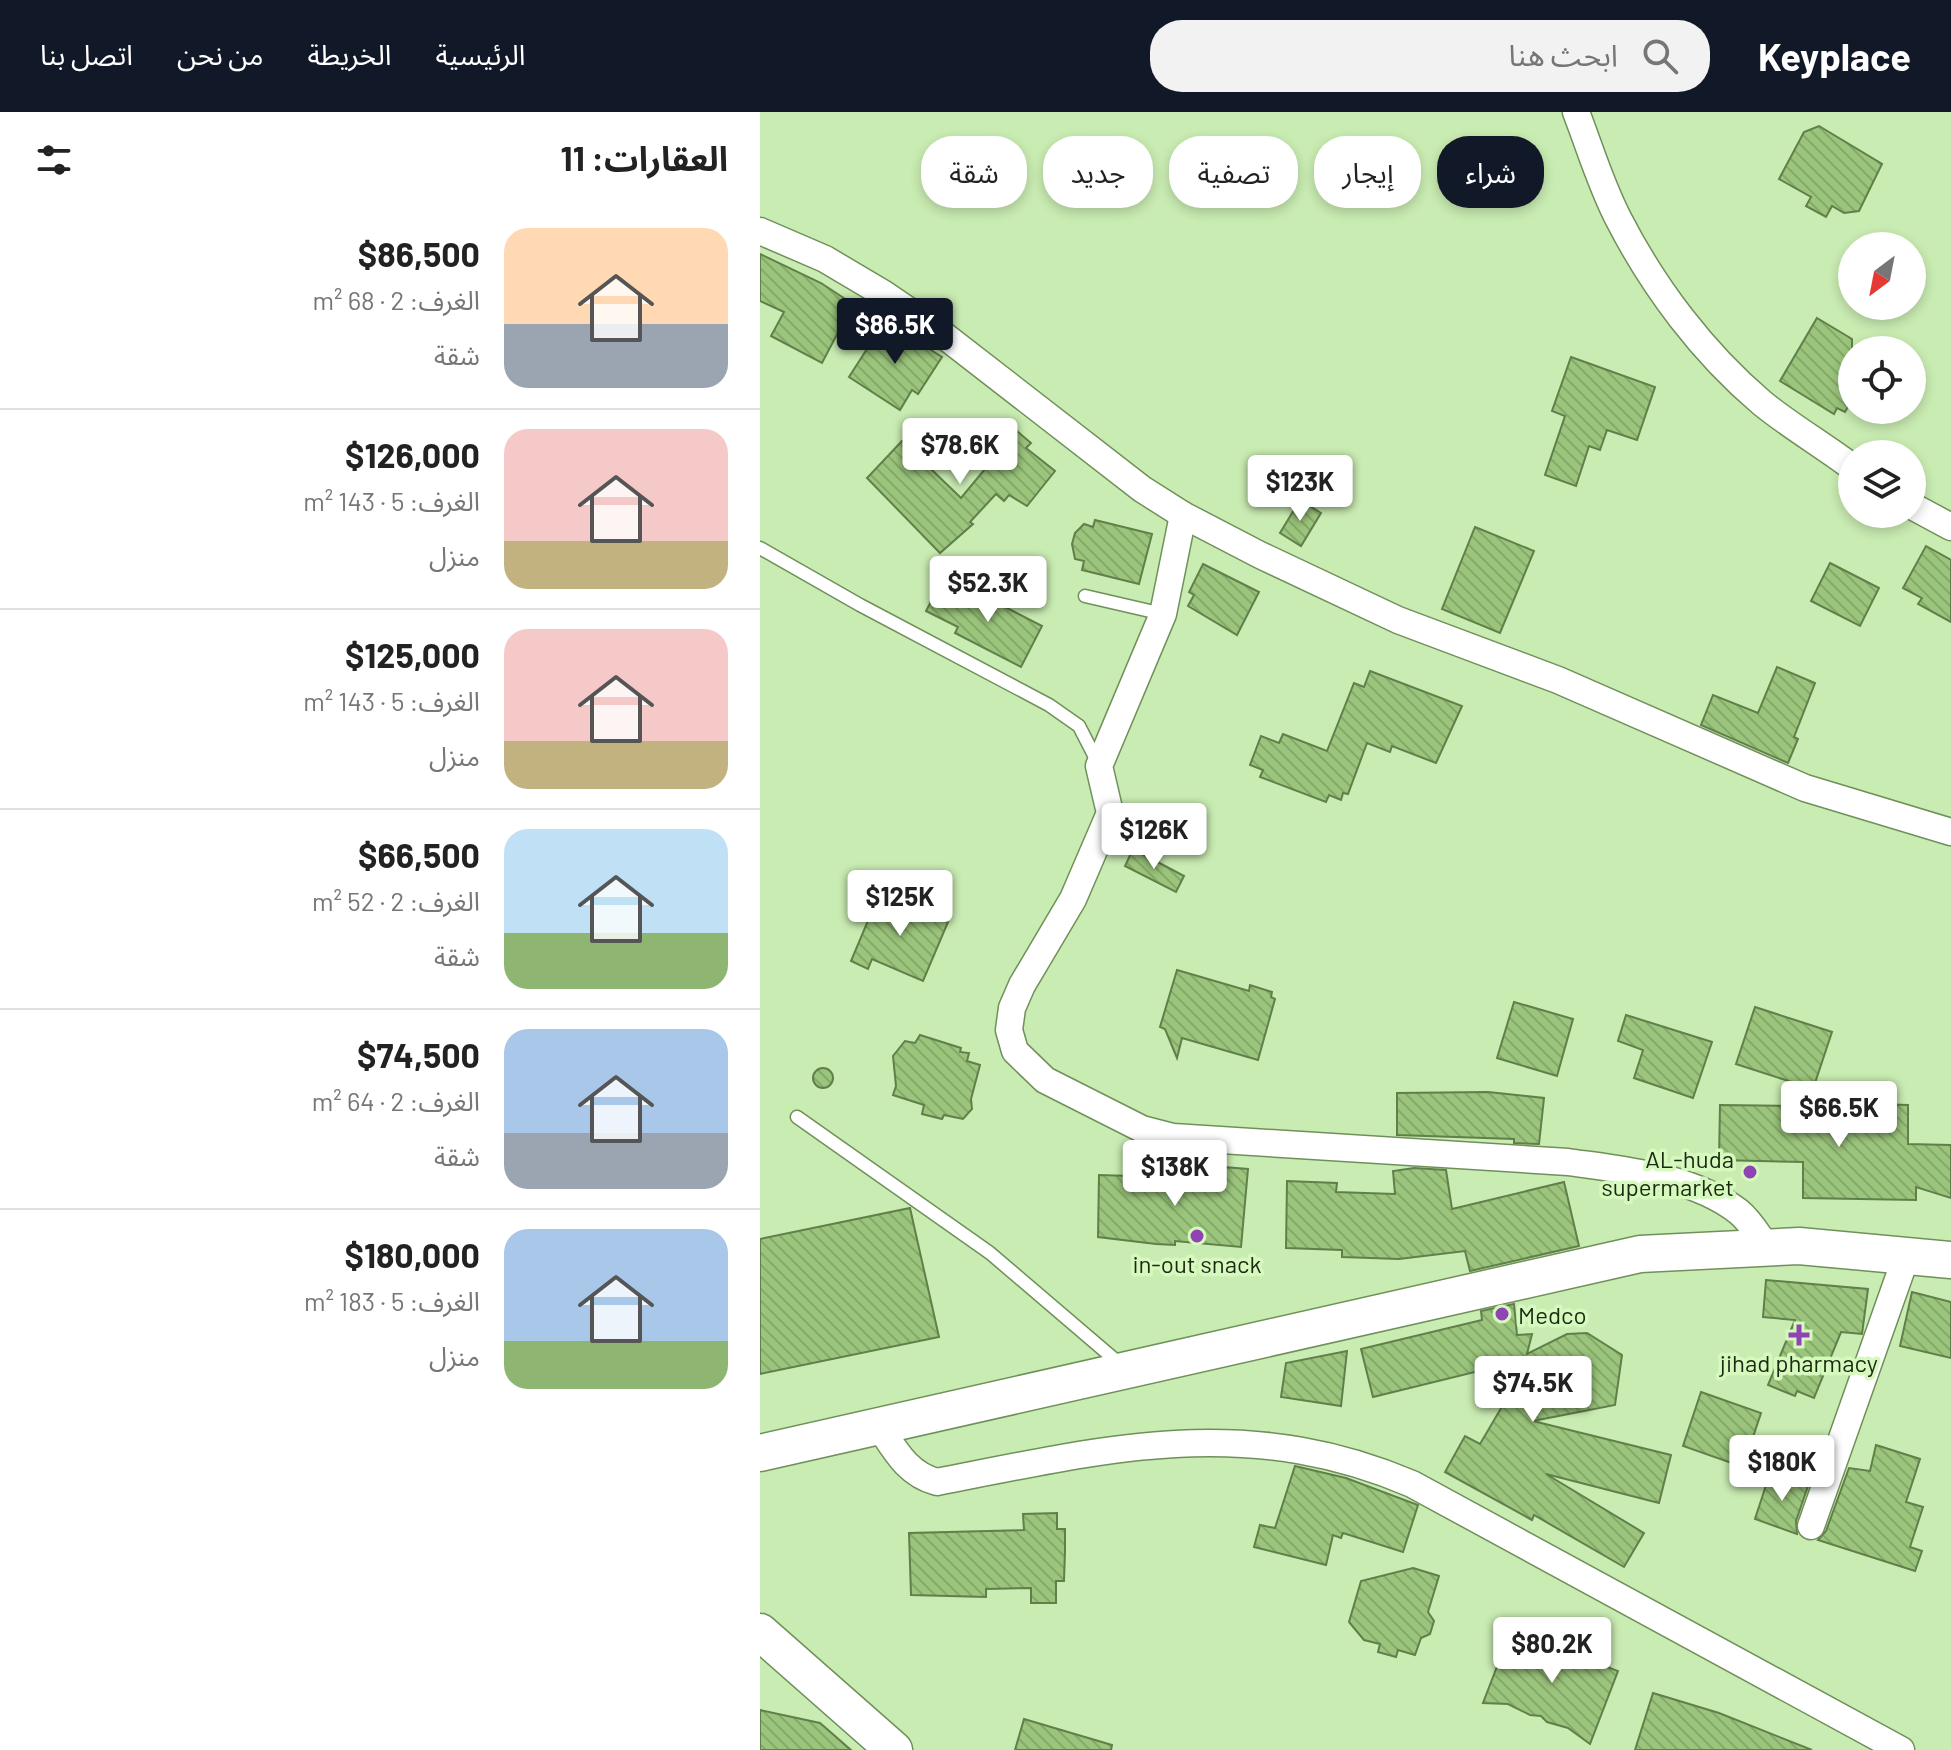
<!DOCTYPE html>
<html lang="ar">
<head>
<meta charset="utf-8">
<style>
	body { margin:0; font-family:Barlow,"Noto Sans Arabic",sans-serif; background:#f2f2f2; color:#222; direction:rtl; height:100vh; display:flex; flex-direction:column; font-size:30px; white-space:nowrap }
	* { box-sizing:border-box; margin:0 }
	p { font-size:26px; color:#767676 }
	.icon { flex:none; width:44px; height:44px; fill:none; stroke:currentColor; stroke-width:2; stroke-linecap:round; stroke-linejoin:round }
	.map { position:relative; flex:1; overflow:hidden; direction:ltr }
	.details { display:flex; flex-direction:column; background:#fff; width:760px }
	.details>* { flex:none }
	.banner { position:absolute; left:24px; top:24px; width:760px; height:72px; direction:rtl; display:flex; gap:16px }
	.needle { width:52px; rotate:212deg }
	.fabs { position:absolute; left:1078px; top:120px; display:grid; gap:16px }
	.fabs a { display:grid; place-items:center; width:88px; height:88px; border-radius:50%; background:#fff; box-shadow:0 4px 12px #0003; font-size:40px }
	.price { position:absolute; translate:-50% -68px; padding:0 18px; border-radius:8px; background:#fff; color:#222; font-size:26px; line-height:52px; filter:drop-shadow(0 2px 4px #0008) }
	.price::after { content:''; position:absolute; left:50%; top:48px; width:24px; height:18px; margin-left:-12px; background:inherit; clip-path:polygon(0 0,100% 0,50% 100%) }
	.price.on { background:#111827; color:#fff }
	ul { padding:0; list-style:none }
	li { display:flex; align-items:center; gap:24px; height:200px; padding:0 32px }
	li+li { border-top:2px solid #e0e0e0 }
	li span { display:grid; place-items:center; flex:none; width:224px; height:160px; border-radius:24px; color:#555 }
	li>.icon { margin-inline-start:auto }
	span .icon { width:96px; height:96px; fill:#fffc; stroke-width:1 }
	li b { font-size:34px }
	h2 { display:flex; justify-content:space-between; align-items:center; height:96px; padding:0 32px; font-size:34px }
	.tag { padding:0 28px; border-radius:32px; background:#fff; box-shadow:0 4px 12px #0003; font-size:28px; line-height:72px }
	.tag.on { background:#111827; color:#fff }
	header { display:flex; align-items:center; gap:48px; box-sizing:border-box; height:112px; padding:0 40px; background:#111827; color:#fff }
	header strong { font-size:38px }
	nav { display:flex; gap:44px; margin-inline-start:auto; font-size:28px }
	.search { width:560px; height:72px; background:#f2f2f2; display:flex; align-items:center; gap:20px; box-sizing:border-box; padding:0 28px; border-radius:32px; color:#767676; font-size:30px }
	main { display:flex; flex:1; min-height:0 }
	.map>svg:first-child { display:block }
	.building { fill:url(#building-back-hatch); stroke:#617f4a; stroke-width:2 }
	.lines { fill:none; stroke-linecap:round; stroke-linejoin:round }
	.service-casing { stroke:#70905a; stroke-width:15 }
	.minor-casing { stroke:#70905a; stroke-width:29 }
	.secondary-casing { stroke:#70905a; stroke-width:39 }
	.service { stroke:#fff; stroke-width:12 }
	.minor { stroke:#fff; stroke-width:26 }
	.secondary { stroke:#fff; stroke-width:36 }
	.poi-dot { fill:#9043b5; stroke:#d6f9be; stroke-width:3 }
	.labels { text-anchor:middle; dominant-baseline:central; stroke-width:7; stroke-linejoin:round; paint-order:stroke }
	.poi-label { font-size:24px; fill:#1c2913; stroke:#d6f9be }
</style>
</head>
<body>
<header>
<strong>Keyplace</strong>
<div class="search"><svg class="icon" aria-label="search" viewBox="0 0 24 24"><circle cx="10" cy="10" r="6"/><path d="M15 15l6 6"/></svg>ابحث هنا</div>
<nav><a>الرئيسية</a><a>الخريطة</a><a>من نحن</a><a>اتصل بنا</a></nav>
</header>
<main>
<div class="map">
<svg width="1191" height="1638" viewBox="0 0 1191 1638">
	<defs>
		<pattern id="building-back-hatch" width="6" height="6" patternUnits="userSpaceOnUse" patternTransform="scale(2)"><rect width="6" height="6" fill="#9bc57c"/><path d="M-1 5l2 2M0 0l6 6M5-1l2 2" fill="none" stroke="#85a96a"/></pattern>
	</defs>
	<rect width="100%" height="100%" fill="#c9ecb2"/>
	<!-- building -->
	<g class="building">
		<path d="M 1059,14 L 1122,52 L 1099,99 L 1084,101 L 1072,94 L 1066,105 L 1046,94 L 1051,85 L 1019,67 L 1044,20 Z"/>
		<path d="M 0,142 L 61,171 L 93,192 L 62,251 L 11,224 L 24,200 L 0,189 Z"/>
		<path d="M 1057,206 L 1092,227 L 1092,288 L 1085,300 L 1077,296 L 1074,302 L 1020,269 Z"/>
		<path d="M 125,209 L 182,245 L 158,282 L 152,278 L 140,298 L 89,265 Z"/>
		<path d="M 811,245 L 895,275 L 877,328 L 847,318 L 840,338 L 829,334 L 816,374 L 785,363 L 805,304 L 792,299 Z"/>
		<path d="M 244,308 L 271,331 L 266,336 L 295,359 L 267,394 L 249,383 L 244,389 L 236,382 L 210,410 L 213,412 L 180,441 L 107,366 L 142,329 L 201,386 L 230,351 L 217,340 Z"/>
		<path d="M 540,388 L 561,401 L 541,434 L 520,421 Z"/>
		<path d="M 335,408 L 392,422 L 379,472 L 322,458 L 324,449 L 315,447 L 312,432 L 315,421 L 324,412 L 333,415 Z"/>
		<path d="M 715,415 L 774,439 L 740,521 L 682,497 Z"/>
		<path d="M 1166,434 L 1191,448 L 1191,510 L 1158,492 L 1162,486 L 1143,476 Z"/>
		<path d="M 1070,451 L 1119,476 L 1100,514 L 1051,489 Z"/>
		<path d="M 443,452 L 499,480 L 477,523 L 428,494 L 434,483 L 429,480 Z"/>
		<path d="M 206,475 L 282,514 L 261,555 L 195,521 L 198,515 L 166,499 L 177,478 L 199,490 Z"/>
		<path d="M 1017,555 L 1055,571 L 1034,625 L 1038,627 L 1028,651 L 941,613 L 953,583 L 998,601 Z"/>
		<path d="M 610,559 L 702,594 L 676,651 L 632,634 L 630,640 L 607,631 L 588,682 L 583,681 L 581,688 L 569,683 L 566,690 L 500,665 L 503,658 L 490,653 L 501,624 L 519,631 L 523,622 L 567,639 L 594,571 L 604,575 Z"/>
		<path d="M 373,737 L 424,764 L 416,780 L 365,754 Z"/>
		<path d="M 120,780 L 188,810 L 163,869 L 112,847 L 108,857 L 91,849 Z"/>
		<path d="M 417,858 L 489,879 L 490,873 L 512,880 L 511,885 L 515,887 L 498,948 L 422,926 L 417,946 L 405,917 L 400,915 Z"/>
		<path d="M 754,890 L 813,907 L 797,964 L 737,946 Z"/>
		<path d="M 995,895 L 1072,920 L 1053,977 L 976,952 Z"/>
		<path d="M 866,903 L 952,930 L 933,986 L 874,966 L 883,938 L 858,929 Z"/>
		<path d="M 160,923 L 201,936 L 200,940 L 209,941 L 207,949 L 220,953 L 211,987 L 212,997 L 203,1007 L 184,1003 L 182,1007 L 162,1002 L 164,993 L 133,983 L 136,974 L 133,944 L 145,929 L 155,931 Z"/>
		<circle cx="63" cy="966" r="10"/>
		<path d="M 728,980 L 784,986 L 779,1032 L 754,1031 L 754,1027 L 637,1023 L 637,981 Z"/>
		<path d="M 1114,992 L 1148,993 L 1148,1032 L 1191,1033 L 1191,1086 L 1156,1075 L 1156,1088 L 1043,1086 L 1043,1050 L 959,1048 L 960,993 L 1113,995 Z"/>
		<path d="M 438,1053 L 488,1057 L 481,1135 L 415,1129 L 415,1133 L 396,1132 L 338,1125 L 339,1063 L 437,1066 Z"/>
		<path d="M 654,1056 L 686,1058 L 692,1097 L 804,1070 L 819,1134 L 710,1159 L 705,1139 L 639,1147 L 582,1145 L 582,1138 L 526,1136 L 527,1069 L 577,1071 L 576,1080 L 635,1082 L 633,1059 Z"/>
		<path d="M 150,1096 L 179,1225 L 0,1262 L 0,1127 Z"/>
		<path d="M 1006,1168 L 1108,1177 L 1102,1222 L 1081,1220 L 1054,1286 L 1037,1279 L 1035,1284 L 1008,1273 L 1035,1208 L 1003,1205 Z"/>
		<path d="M 1152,1180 L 1191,1190 L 1191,1246 L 1140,1234 Z"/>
		<path d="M 754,1192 L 757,1223 L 772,1222 L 767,1242 L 807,1222 L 827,1221 L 862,1243 L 855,1293 L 773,1309 L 911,1343 L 899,1391 L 786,1362 L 884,1421 L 864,1455 L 774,1403 L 772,1408 L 685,1360 L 705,1324 L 720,1332 L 750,1281 L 731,1278 L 735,1255 L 613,1285 L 601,1237 L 722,1208 L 721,1199 Z"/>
		<path d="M 587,1239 L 581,1294 L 521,1285 L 526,1251 Z"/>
		<path d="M 941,1280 L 1001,1301 L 983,1355 L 923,1334 Z"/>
		<path d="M 1116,1333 L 1160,1347 L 1146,1390 L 1163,1395 L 1150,1435 L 1162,1439 L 1155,1459 L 1058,1428 L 1066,1419 L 1089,1356 L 1110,1359 Z"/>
		<path d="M 535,1354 L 586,1366 L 658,1393 L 643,1440 L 583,1421 L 581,1426 L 573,1423 L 566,1453 L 494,1435 L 500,1413 L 515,1416 Z"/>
		<path d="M 1010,1361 L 1048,1374 L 1036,1409 L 1037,1422 L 995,1407 Z"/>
		<path d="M 297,1401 L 297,1417 L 305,1417 L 305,1439 L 304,1469 L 296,1469 L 296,1491 L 271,1491 L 271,1476 L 226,1477 L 226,1485 L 151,1483 L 149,1421 L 264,1418 L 263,1402 Z"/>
		<path d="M 653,1456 L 679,1464 L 668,1500 L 674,1509 L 670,1522 L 661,1526 L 655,1543 L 638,1538 L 636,1545 L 618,1540 L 620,1532 L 604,1528 L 589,1510 L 601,1469 Z"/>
		<path d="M 751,1518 L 858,1559 L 830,1632 L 808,1616 L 787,1610 L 781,1604 L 770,1603 L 748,1592 L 723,1591 Z"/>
		<path d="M 893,1581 L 959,1601 L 1052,1638 L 875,1638 Z"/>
		<path d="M 0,1598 L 60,1611 L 91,1638 L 0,1638 Z"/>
		<path d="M 264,1607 L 352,1633 L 351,1638 L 255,1638 Z"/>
	</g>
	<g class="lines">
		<!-- service casing -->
		<g class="service-casing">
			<g id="service">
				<path d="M 0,436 L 100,493 L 289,593 L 319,614 L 338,651"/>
				<path d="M 325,484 L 403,502"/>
				<path d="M 37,1005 L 230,1141 L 360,1252"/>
			</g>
		</g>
		<!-- minor casing -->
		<g class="minor-casing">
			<g id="minor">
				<path d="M 816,0 C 830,36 841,74 859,108 C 894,176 943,241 1002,291 C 1030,314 1063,333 1092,355"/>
				<path d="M 0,119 L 65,147 L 124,182 L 177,218 L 382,377 L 423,403 L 500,443 L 638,508 L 798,568 L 1045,676 L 1191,720"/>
				<path d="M 1152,394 L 1191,415"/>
				<path d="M 423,403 L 403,502 L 339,654 L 350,701 L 313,787 L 262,873 L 252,896 L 249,918 L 255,939 L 285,968 L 382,1017 L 413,1025 L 808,1050 C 864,1058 933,1064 979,1100 C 990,1109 998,1123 1006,1134"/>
				<path d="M 119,1314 C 135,1338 147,1362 177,1370 C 346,1337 486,1301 652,1372 L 1141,1638"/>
				<path d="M 1051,1414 L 1147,1142"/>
			</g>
		</g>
		<!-- secondary casing -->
		<g class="secondary-casing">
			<g id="secondary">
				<path d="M 0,1341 L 880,1142 L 1039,1134 L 1191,1148"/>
				<path d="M 0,1520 L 134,1638"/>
			</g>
		</g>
		<!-- service -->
		<use href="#service" class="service"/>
		<!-- minor -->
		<use href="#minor" class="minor"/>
		<!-- secondary -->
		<use href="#secondary" class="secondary"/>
	</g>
	<!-- markers -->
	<g class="poi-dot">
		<circle cx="990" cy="1060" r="8"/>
		<circle cx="437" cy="1124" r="8"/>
		<circle cx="742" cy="1202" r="8"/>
		<path d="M1035 1211h8v8h8v8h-8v8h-8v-8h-8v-8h8z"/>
	</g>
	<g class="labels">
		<!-- poi labels -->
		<g class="poi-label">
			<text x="974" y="1046" text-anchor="end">AL-huda<tspan x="974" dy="28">supermarket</tspan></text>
			<text x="437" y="1151">in-out snack</text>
			<text x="758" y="1202" text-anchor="start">Medco</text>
			<text x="1039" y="1250">jihad pharmacy</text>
		</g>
	</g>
</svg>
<div class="fabs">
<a><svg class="needle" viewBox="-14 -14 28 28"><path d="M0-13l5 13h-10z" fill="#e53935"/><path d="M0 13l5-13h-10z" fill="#767676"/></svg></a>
<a><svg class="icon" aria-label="locate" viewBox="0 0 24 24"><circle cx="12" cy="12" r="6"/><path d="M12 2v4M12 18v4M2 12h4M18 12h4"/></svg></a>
<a><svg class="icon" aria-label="layers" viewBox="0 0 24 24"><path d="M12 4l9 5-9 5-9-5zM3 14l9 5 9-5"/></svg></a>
</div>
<b class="price on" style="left:135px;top:254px">$86.5K</b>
<b class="price" style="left:200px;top:374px">$78.6K</b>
<b class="price" style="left:540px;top:411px">$123K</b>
<b class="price" style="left:228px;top:512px">$52.3K</b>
<b class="price" style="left:394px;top:759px">$126K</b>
<b class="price" style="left:140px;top:826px">$125K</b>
<b class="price" style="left:1079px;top:1037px">$66.5K</b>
<b class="price" style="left:415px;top:1096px">$138K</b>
<b class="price" style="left:773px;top:1312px">$74.5K</b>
<b class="price" style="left:1022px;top:1391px">$180K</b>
<b class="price" style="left:792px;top:1573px">$80.2K</b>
<div class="banner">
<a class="tag on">شراء</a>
<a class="tag">إيجار</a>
<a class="tag">تصفية</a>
<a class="tag">جديد</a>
<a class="tag">شقة</a>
</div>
</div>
<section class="details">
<h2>العقارات: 11<svg class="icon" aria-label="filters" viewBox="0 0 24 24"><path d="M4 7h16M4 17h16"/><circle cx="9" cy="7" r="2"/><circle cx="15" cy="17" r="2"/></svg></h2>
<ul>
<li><span style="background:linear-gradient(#ffd9b3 60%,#9aa5b1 0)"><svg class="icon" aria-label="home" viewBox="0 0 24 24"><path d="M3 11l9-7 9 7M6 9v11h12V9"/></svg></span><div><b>$86,500</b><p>الغرف: 2 · 68 m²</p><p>شقة</p></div></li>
<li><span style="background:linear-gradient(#f6c9c9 70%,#c2b280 0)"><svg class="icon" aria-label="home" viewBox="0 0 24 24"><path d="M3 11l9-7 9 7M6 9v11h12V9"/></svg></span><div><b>$126,000</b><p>الغرف: 5 · 143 m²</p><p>منزل</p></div></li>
<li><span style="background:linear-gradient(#f6c9c9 70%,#c2b280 0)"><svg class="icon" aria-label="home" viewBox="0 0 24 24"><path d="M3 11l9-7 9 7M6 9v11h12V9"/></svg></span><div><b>$125,000</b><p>الغرف: 5 · 143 m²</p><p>منزل</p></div></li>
<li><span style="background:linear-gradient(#bfe0f5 65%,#8fb573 0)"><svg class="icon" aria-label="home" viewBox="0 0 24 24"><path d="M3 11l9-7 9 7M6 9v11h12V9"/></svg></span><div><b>$66,500</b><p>الغرف: 2 · 52 m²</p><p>شقة</p></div></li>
<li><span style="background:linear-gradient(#a9c7e8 65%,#9aa5b1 0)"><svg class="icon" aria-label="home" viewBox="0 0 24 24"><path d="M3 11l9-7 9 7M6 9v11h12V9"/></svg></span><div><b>$74,500</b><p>الغرف: 2 · 64 m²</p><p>شقة</p></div></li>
<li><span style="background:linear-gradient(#a9c7e8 70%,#8fb573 0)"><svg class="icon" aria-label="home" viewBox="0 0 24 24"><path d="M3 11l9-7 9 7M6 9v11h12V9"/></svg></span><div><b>$180,000</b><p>الغرف: 5 · 183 m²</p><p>منزل</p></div></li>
</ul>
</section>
</main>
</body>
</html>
